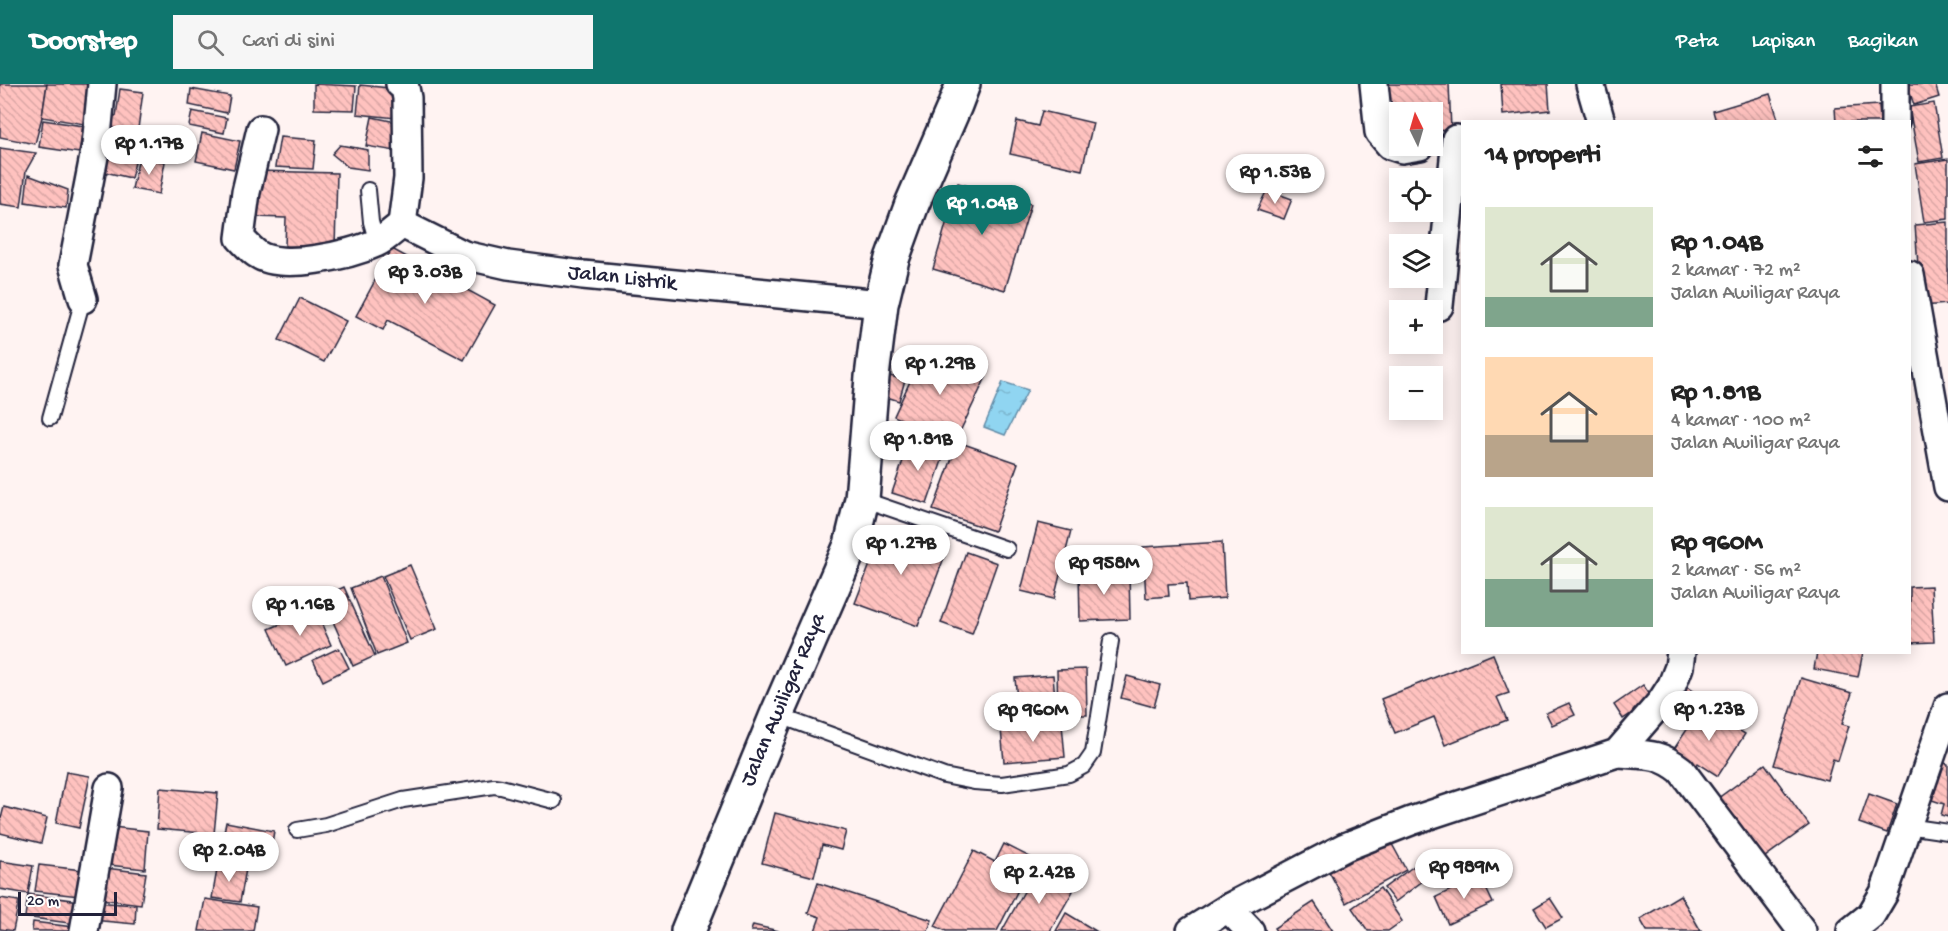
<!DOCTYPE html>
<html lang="id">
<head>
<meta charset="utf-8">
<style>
	body { margin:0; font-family:"Gochi Hand",sans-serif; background:#f6f6f6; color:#222; height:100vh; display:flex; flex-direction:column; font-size:22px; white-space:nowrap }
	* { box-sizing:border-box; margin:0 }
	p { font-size:20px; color:#767676 }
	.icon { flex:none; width:33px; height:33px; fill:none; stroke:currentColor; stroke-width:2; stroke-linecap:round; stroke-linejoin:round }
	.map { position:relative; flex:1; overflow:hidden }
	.panel { position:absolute; left:1461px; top:36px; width:450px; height:534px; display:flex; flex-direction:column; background:#fff; border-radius:0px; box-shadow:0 3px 15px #0003 }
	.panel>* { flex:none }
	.needle { width:39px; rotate:355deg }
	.fabs { position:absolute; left:1389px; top:18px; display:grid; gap:12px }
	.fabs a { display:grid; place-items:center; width:54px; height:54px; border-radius:0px; background:#fff; box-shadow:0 3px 15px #0003; font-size:30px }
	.scale { position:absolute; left:18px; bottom:15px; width:99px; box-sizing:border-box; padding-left:6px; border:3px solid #22223b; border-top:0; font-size:16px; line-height:21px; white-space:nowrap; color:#22223b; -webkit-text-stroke:4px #fff; paint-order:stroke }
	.price { position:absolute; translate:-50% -51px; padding:0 14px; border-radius:21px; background:#fff; color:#222; font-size:20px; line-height:39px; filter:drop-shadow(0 2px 3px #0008) }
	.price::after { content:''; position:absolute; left:50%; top:36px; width:18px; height:14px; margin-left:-9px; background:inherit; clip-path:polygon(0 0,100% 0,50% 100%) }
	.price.selected { background:#0f766e; color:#fff }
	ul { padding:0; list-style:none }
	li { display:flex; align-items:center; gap:18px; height:150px; padding:0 24px }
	li span { display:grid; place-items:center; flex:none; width:168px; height:120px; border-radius:0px; color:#555 }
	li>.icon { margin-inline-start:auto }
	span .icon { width:72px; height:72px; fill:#fffc; stroke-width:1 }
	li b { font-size:26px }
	h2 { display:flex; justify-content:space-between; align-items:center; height:72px; padding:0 24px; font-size:26px }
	header { display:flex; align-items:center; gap:36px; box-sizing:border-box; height:84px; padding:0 30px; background:#0f766e; color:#fff }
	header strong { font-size:28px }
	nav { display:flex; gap:33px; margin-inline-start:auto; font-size:21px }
	.search { width:420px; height:54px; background:#f6f6f6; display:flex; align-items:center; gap:15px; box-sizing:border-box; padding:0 21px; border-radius:0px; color:#767676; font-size:22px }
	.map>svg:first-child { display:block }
	.water { fill:url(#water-ripples); stroke:#648da8; stroke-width:1.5 }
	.building { fill:url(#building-back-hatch); stroke:#22223b; stroke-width:1.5 }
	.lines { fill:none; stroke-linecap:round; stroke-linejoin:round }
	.service-casing { stroke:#22223b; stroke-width:18 }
	.minor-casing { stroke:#22223b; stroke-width:32 }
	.tertiary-casing { stroke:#22223b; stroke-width:38 }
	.service { stroke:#fff; stroke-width:14 }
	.minor { stroke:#fff; stroke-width:27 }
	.tertiary { stroke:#fff; stroke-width:33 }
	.labels { text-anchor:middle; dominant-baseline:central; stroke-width:4.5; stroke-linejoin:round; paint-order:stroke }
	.street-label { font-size:22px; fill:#22223b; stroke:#fff }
</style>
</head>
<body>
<header>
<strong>Doorstep</strong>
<div class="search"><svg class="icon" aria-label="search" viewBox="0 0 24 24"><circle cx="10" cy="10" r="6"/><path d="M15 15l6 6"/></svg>Cari di sini</div>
<nav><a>Peta</a><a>Lapisan</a><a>Bagikan</a></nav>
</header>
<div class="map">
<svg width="1948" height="847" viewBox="0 0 1948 847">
	<defs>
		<pattern id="water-ripples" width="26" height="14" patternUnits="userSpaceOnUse" patternTransform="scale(1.5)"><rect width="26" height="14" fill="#90d5f1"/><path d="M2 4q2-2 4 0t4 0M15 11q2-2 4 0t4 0" fill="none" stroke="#7cb7d0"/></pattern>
		<pattern id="building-back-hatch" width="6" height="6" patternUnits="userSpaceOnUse" patternTransform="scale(1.5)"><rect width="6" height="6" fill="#ffc2bf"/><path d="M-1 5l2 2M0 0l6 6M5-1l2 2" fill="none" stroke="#daa6a5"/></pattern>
	</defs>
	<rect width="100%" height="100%" fill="#fff3f2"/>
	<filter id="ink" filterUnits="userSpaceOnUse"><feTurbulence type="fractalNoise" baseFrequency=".0167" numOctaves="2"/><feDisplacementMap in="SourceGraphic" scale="12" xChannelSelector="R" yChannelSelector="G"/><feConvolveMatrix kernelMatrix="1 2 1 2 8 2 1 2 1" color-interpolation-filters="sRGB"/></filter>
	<g filter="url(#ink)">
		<!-- water -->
		<path class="water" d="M 1003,298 L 1028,306 L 1005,351 L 984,343 Z"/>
		<!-- building -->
		<g class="building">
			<path d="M 0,0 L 47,0 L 42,33 L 35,60 L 0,53 Z"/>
			<path d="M 47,0 L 97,0 L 90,41 L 42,33 Z"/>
			<path d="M 314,0 L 356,2 L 354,26 L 314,25 Z"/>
			<path d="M 1389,0 L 1449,0 L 1451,46 L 1432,47 L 1432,28 L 1400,28 L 1400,48 L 1391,49 Z"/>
			<path d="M 1501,0 L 1548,0 L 1550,26 L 1503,31 Z"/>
			<path d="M 1907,0 L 1935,0 L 1939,13 L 1914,21 Z"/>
			<path d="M 360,1 L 399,5 L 396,34 L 357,30 Z"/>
			<path d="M 120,5 L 143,8 L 137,52 L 105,47 L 106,31 L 116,32 Z"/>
			<path d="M 191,5 L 230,12 L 227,29 L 189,21 Z"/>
			<path d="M 1770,10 L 1779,38 L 1716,38 L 1713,27 Z"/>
			<path d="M 1934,19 L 1943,74 L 1919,78 L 1909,23 Z"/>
			<path d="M 1879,21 L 1880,38 L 1836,38 L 1835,24 Z"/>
			<path d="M 192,27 L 227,34 L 224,49 L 189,42 Z"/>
			<path d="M 1042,27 L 1093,39 L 1082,86 L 1010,70 L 1017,37 L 1038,42 Z"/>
			<path d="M 372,33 L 401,39 L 395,67 L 366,62 Z"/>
			<path d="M 43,36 L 83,42 L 79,69 L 39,63 Z"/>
			<path d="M 202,49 L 240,57 L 234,85 L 196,77 Z"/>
			<path d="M 280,53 L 316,56 L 313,85 L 275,83 Z"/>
			<path d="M 102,58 L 138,67 L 131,94 L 96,86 Z"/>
			<path d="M 340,61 L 368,66 L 368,86 L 348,83 L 332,70 Z"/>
			<path d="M 0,64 L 36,69 L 26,87 L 21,123 L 0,120 Z"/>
			<path d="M 139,73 L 165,78 L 159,110 L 132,105 Z"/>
			<path d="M 1948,75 L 1948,135 L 1924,138 L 1915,80 Z"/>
			<path d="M 257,87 L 337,89 L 335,163 L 285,162 L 286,134 L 256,133 Z"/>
			<path d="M 28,91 L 68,106 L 66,124 L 25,118 Z"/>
			<path d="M 958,99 L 1031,120 L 1005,206 L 933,185 Z"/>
			<path d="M 1267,106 L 1292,115 L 1284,135 L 1257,126 Z"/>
			<path d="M 1948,138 L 1948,220 L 1921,222 L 1915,141 Z"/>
			<path d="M 392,165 L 495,221 L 464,276 L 388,236 L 383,246 L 356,232 Z"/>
			<path d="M 300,214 L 346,237 L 324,278 L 279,256 Z"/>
			<path d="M 925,265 L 986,293 L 954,360 L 894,332 Z"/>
			<path d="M 890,292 L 905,296 L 899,317 L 884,312 Z"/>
			<path d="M 910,356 L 945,368 L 927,420 L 892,409 Z"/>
			<path d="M 958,358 L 1018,379 L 994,447 L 933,426 Z"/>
			<path d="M 1038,439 L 1071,447 L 1054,515 L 1021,507 Z"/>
			<path d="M 885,442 L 947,466 L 918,542 L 855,519 Z"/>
			<path d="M 1222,458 L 1225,514 L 1188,517 L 1187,499 L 1168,500 L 1169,512 L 1146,514 L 1143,463 Z"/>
			<path d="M 966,468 L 997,479 L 972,550 L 941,539 Z"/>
			<path d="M 410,481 L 437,545 L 410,556 L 383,492 Z"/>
			<path d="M 1129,487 L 1130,535 L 1080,537 L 1079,489 Z"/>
			<path d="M 381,492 L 407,559 L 377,571 L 351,504 Z"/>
			<path d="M 1931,502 L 1934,558 L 1910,559 L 1910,503 Z"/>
			<path d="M 344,503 L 375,572 L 353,582 L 322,513 Z"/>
			<path d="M 315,525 L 331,561 L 286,582 L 269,545 Z"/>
			<path d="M 339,564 L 349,584 L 323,597 L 313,576 Z"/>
			<path d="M 1817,568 L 1863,568 L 1858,593 L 1814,585 Z"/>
			<path d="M 1493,570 L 1509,609 L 1497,613 L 1507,636 L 1445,661 L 1434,633 L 1395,649 L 1381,615 Z"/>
			<path d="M 1086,585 L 1087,631 L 1058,631 L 1057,586 Z"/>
			<path d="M 1053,591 L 1057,637 L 1000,642 L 997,618 L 1017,616 L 1015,594 Z"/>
			<path d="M 1127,592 L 1160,601 L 1154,623 L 1121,614 Z"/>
			<path d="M 1801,594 L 1852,609 L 1842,640 L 1849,642 L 1838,677 L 1833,675 L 1827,696 L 1774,681 Z"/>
			<path d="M 1643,601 L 1653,615 L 1623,635 L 1614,621 Z"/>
			<path d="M 1687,603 L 1703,615 L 1688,634 L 1673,622 Z"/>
			<path d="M 1569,619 L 1575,631 L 1552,641 L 1546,629 Z"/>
			<path d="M 1702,623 L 1745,650 L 1718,692 L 1698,679 L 1696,683 L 1672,668 Z"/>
			<path d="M 1062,640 L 1065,673 L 1004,678 L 1001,645 Z"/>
			<path d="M 1944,679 L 1948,680 L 1948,733 L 1941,731 L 1944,720 L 1932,716 Z"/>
			<path d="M 1765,680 L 1809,741 L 1754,781 L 1710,720 Z"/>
			<path d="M 66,688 L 90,692 L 79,744 L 56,739 Z"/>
			<path d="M 160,704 L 218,709 L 214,750 L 157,745 Z"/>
			<path d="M 1869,710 L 1897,720 L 1887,749 L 1859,739 Z"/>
			<path d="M 4,723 L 47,734 L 41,759 L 0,749 L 0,738 Z"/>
			<path d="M 775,729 L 846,747 L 841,766 L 822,761 L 814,793 L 762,779 Z"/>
			<path d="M 226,738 L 274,747 L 268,782 L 219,774 Z"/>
			<path d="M 103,742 L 148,747 L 145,785 L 99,780 Z"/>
			<path d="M 1386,749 L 1406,786 L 1346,819 L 1326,782 Z"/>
			<path d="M 1004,760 L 1034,775 L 997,847 L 946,847 L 935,842 L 974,767 L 995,778 Z"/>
			<path d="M 0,777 L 33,782 L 28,810 L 0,805 Z"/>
			<path d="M 218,780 L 246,785 L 240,818 L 212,814 Z"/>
			<path d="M 39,781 L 82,786 L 79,812 L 35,807 Z"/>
			<path d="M 1414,782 L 1424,796 L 1395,818 L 1384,804 Z"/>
			<path d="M 97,783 L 146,789 L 141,820 L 93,814 Z"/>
			<path d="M 1036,786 L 1073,807 L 1050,847 L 1002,847 Z"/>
			<path d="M 1480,792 L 1493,819 L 1448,840 L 1436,813 Z"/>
			<path d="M 818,799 L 932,836 L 928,847 L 815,847 L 820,833 L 808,829 Z"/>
			<path d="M 1380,804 L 1402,837 L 1388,847 L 1368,847 L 1352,824 Z"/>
			<path d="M 28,810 L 79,817 L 76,840 L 25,833 Z"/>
			<path d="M 1680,811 L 1701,847 L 1647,847 L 1640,835 Z"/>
			<path d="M 0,814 L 19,817 L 13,847 L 0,845 Z"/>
			<path d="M 1550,814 L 1563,834 L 1546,843 L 1534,824 Z"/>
			<path d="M 205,815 L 257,823 L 253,847 L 199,847 Z"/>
			<path d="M 93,818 L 136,821 L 135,840 L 92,836 Z"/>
			<path d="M 1314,818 L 1333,847 L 1276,847 L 1274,844 Z"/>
			<path d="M 1066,829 L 1096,847 L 1056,847 Z"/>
			<path d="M 33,838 L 73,843 L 73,847 L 32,847 Z"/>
			<path d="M 753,841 L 779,847 L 751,847 Z"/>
		</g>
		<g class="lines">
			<!-- service casing -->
			<g class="service-casing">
				<g id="service">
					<path d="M 368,106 L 371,138 L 377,159"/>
					<path d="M 50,334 L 83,215"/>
					<path d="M 862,415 L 1007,465"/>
					<path d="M 777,631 L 944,692 L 974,698 L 1002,700 L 1069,690 L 1084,682 L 1093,669 L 1111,557"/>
					<path d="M 1907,742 L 1948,748"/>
					<path d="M 297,746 L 326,741 L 403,716 L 494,702 L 501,703 L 554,717"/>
				</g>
			</g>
			<!-- minor casing -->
			<g class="minor-casing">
				<g id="minor">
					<path d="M 400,0 L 405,4 L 407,14 L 408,94 L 402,140"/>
					<path d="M 1374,0 L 1379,48 L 1390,61 L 1402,65 L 1420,62"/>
					<path d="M 1590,0 L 1601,38"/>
					<path d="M 1895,38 L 1895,0"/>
					<path d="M 261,45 L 246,108 L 240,154 C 245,159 251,166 257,170 C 281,187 350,171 376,159 C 385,155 394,146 402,140 L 464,171 L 508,181 L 583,191 L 881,220"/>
					<path d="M 1910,191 L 1948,403"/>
					<path d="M 83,215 L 73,181 L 96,62 L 102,0"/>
					<path d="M 1439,222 L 1456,55"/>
					<path d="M 1617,669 C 1645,671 1658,668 1681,686 L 1802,847"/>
					<path d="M 1228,824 L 1250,847"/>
					<path d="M 84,847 L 109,704"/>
					<path d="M 1191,847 L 1228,824 L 1345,763 L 1411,737 L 1617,669 L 1661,618 L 1672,601 L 1679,583 L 1681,568"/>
					<path d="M 1851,847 L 1871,831 L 1884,809 L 1948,623"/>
				</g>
			</g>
			<!-- tertiary casing -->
			<g class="tertiary-casing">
				<path id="tertiary" d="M 688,847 L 777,631 L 851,461 L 862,415 L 872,293 L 881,220 L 892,175 L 912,120 L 955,21 L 963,0"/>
			</g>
			<!-- service -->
			<use href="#service" class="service"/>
			<!-- minor -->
			<use href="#minor" class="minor"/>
			<!-- tertiary -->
			<use href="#tertiary" class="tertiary"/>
		</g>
	</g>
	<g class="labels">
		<!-- street labels -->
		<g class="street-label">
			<text transform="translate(622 195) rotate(6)">Jalan Listrik</text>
			<text transform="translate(784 616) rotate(-67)">Jalan Awiligar Raya</text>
		</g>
	</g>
</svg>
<div class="fabs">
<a><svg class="needle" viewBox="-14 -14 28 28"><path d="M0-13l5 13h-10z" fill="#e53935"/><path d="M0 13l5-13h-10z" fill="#767676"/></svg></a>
<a><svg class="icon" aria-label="locate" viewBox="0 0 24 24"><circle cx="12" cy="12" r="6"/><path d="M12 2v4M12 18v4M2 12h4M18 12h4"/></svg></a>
<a><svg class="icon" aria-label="layers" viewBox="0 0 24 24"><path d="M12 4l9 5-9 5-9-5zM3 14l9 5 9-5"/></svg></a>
<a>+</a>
<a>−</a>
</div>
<div class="scale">20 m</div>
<b class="price" style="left:149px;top:92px">Rp 1.17B</b>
<b class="price" style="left:1275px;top:121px">Rp 1.53B</b>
<b class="price selected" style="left:982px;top:152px">Rp 1.04B</b>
<b class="price" style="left:425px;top:221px">Rp 3.03B</b>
<b class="price" style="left:940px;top:312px">Rp 1.29B</b>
<b class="price" style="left:918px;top:388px">Rp 1.81B</b>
<b class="price" style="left:901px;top:492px">Rp 1.27B</b>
<b class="price" style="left:1104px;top:512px">Rp 958M</b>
<b class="price" style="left:300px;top:553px">Rp 1.16B</b>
<b class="price" style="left:1709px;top:658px">Rp 1.23B</b>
<b class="price" style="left:1033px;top:659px">Rp 960M</b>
<b class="price" style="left:229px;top:799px">Rp 2.04B</b>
<b class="price" style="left:1464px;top:816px">Rp 989M</b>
<b class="price" style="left:1039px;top:821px">Rp 2.42B</b>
<section class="panel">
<h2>14 properti<svg class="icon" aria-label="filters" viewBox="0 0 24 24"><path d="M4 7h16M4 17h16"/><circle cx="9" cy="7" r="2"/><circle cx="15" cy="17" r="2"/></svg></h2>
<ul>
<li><span style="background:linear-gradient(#dfe7d0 75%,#7fa58c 0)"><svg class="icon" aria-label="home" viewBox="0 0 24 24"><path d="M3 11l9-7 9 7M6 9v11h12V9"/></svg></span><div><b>Rp 1.04B</b><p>2 kamar · 72 m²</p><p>Jalan Awiligar Raya</p></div></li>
<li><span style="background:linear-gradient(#ffd9b3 65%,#b9a48a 0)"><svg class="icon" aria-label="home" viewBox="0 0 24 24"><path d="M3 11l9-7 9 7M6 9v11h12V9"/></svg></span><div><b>Rp 1.81B</b><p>4 kamar · 100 m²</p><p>Jalan Awiligar Raya</p></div></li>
<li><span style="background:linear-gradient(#dfe7d0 60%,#7fa58c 0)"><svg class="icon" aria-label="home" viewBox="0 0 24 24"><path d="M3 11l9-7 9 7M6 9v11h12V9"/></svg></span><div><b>Rp 960M</b><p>2 kamar · 56 m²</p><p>Jalan Awiligar Raya</p></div></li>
</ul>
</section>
</div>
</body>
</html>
